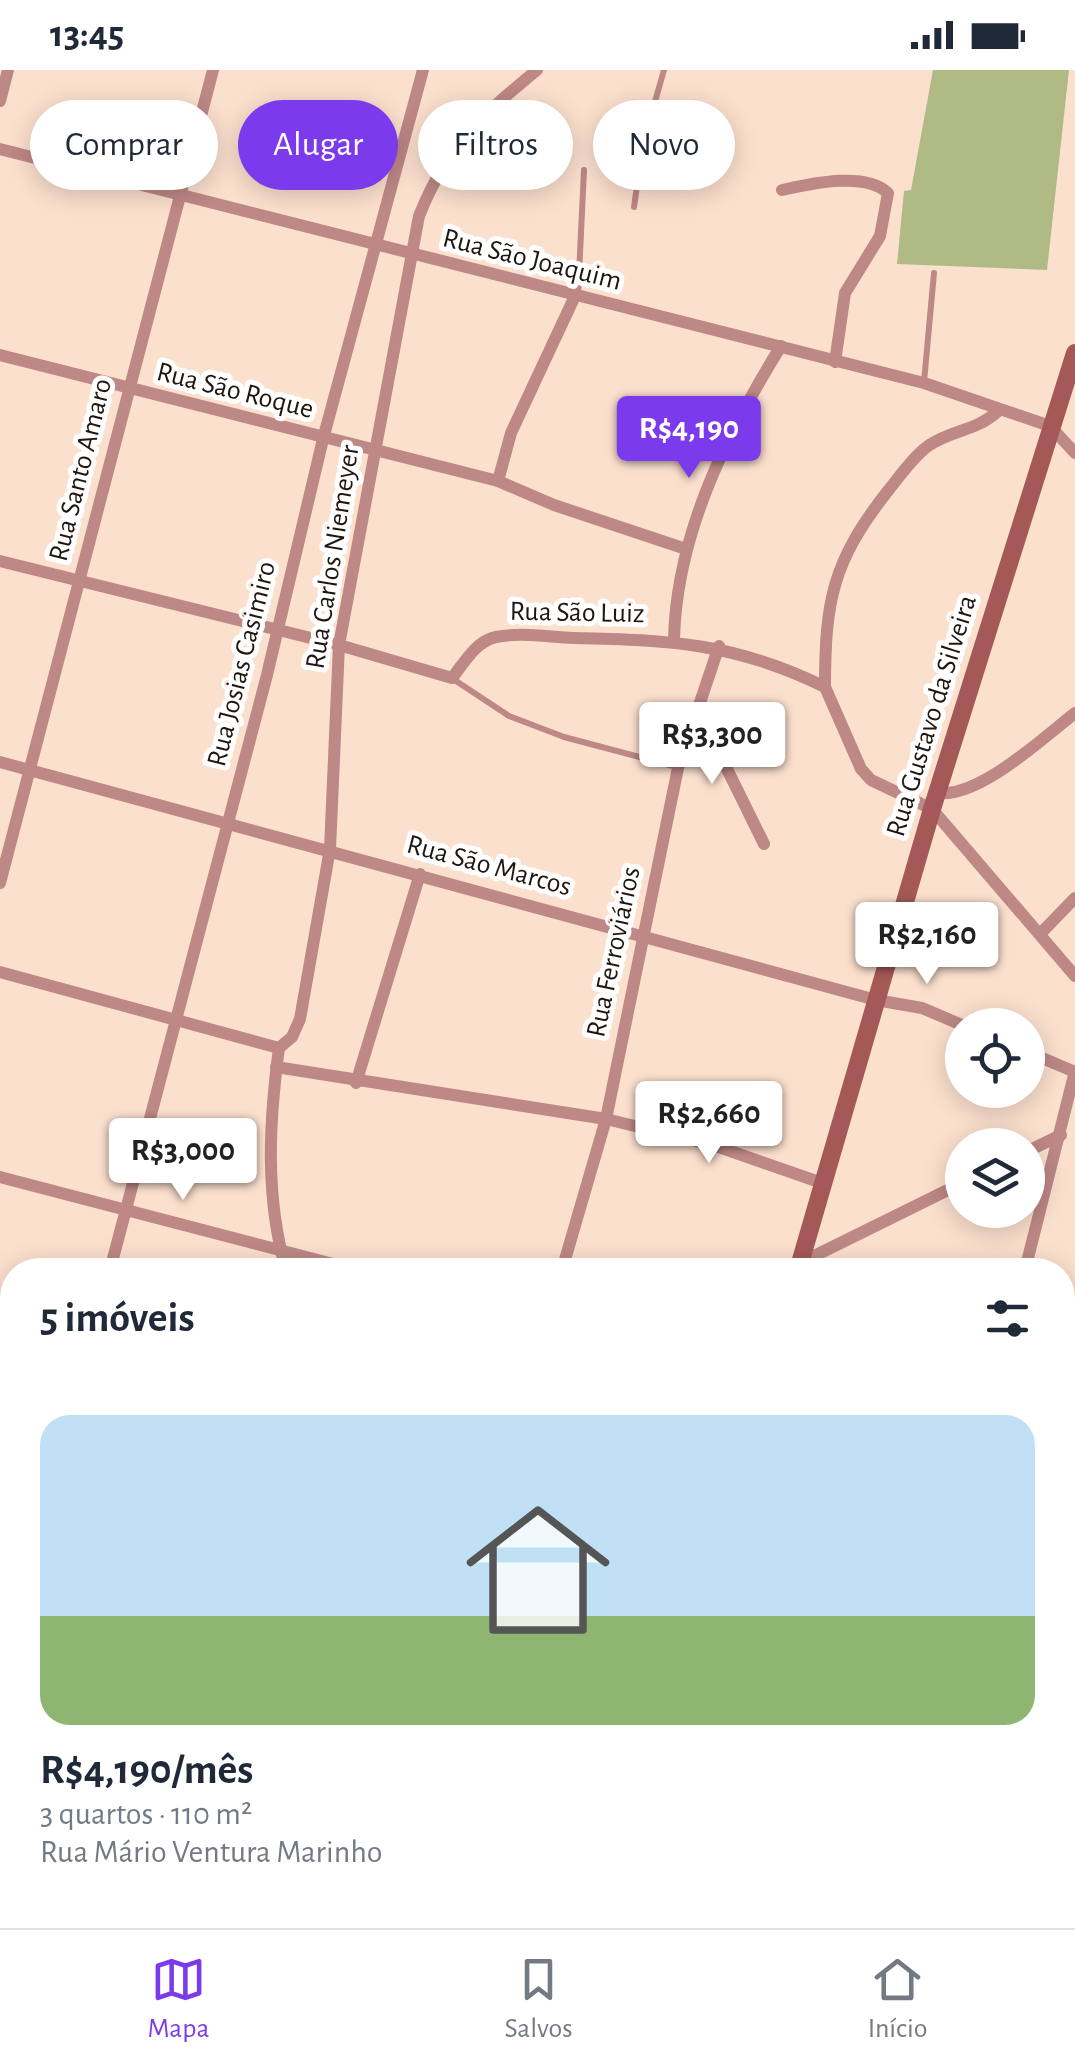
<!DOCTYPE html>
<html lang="pt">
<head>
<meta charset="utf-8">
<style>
	body { margin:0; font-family:"Alegreya Sans",sans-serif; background:#f2f2f3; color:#1f2937; height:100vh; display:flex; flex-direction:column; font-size:38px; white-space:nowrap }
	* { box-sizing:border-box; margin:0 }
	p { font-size:32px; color:#747a83 }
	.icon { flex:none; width:55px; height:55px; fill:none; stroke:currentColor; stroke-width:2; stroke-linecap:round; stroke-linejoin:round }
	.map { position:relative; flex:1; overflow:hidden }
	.sheet { position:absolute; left:0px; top:1188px; width:1075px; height:672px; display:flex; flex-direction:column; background:#fff; border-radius:40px 40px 0 0; box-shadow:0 5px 25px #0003 }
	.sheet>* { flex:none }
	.guide { position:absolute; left:30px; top:30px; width:1015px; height:90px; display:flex; gap:20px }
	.buttons { position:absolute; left:945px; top:938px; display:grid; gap:20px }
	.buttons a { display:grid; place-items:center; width:100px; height:100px; border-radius:50%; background:#fff; box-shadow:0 5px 25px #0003; font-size:50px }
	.price { position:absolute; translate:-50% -85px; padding:0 22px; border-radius:10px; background:#fff; color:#222; font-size:32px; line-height:65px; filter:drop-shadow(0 2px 5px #0008) }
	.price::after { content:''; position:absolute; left:50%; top:60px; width:30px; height:22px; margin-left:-15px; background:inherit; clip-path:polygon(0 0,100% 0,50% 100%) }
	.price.selected { background:#7c3aed; color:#fff }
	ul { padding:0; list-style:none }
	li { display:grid; align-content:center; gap:20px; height:530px; padding:0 40px }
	li span { display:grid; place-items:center; height:310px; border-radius:30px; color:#555 }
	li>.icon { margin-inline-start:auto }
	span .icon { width:180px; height:180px; fill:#fffc; stroke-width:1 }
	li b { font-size:42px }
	h2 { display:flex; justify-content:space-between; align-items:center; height:120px; padding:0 40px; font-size:42px }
	.chip { padding:0 35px; border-radius:45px; background:#fff; box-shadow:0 5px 25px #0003; font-size:35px; line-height:90px }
	.chip.selected { background:#7c3aed; color:#fff }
	.status { display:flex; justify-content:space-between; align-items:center; height:70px; padding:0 50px; background:#fff; direction:ltr }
	.status svg { height:28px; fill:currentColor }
	.menu { display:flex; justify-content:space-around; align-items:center; height:140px; border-top:2px solid #e0e1e3; background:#fff; font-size:28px; color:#747a83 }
	.menu a { display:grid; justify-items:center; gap:5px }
	.menu .selected { color:#7c3aed }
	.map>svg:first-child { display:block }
	.green { fill:#afba84 }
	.building { fill:#caae72 }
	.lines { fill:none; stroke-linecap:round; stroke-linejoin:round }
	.path { stroke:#a99486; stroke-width:2.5; stroke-dasharray:10 5; stroke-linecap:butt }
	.lane { stroke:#bd8886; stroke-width:6 }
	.street { stroke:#bd8886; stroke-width:12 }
	.secondary { stroke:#a45958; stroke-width:18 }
	.rail-casing { stroke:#3d3029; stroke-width:9 }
	.rail { stroke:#fff; stroke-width:5; stroke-dasharray:15; stroke-linecap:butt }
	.labels { text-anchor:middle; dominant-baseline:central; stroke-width:10; stroke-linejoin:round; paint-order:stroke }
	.street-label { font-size:28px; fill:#201610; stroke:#fff }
</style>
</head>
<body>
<div class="status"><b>13:45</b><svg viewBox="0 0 49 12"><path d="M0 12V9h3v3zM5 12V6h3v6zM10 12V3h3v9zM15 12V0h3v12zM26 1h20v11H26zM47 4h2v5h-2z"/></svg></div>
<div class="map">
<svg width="1075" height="1858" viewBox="0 0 1075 1858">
	<rect width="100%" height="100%" fill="#fce0ce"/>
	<!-- green -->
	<path class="green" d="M 933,0 L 1069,0 L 1047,200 L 897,194 L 904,121 L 911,120 Z"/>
	<!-- building -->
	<path class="building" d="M 1075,1319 L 1075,1492 L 1062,1486 L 1062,1343 Z"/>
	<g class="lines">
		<!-- path -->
		<path class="path" d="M 846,1848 L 847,1858"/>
		<!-- lane -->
		<g class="lane">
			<path d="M 634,137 L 643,74 L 664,0"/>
			<path d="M 578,225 L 584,100"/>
			<path d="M 924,312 L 934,203"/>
			<path d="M 453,609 L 509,646 L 564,667 L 677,697"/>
			<path d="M 1073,1858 L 1075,1854"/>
		</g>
		<!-- street -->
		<g class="street">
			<path d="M 0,31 L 8,0"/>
			<path d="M 0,79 L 924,313 L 1050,356 L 1075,383"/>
			<path d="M 782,120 C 810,114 865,101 888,123 L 880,166 L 845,223 L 835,292"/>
			<path d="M 0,285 L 498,411 L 554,435 L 686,479"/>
			<path d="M 498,411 L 511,363 L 575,226"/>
			<path d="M 0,491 L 339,575 L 452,608 C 464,593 476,571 496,567 C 520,562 548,567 573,568 C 671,570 735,573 825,617 L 861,699 L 871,710 L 932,739 L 1075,906"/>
			<path d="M 674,570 C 676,465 727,363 781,276"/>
			<path d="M 825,617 C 825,530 833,491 887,422 C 900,406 912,388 928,376 C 951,360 976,361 997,342"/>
			<path d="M 698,640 L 764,774"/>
			<path d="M 0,692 L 876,930 L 922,938 L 962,955"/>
			<path d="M 939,723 C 980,727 1043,668 1075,643"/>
			<path d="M 0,813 L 213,0"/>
			<path d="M 1042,862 L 1075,828"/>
			<path d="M 0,902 L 279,978"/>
			<path d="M 1028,982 L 1075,1002"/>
			<path d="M 276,997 L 606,1049 L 713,1075 L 822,1113"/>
			<path d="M 356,1013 L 420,804"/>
			<path d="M 1028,1081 L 1061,1065"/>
			<path d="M 0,1107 L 356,1200"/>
			<path d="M 800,1193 L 962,1113"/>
			<path d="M 110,1200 L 267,605 L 323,369 L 423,0"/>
			<path d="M 286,1200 C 265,1126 269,1053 279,978 L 292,967 L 300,949 L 330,779 L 339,575 L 419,146 C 448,74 478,49 537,0"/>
			<path d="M 562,1200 L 606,1049 L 678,698 L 719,576"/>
			<path d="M 1025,1200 L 1075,1001"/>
			<path d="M 0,1313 L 12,1316"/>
			<path d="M 0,1527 L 12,1509"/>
			<path d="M 0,1663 L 12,1644"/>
			<path d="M 0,1773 L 12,1781"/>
			<path d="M 117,1848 L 134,1858"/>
			<path d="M 518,1848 L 526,1858"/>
			<path d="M 674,1848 L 694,1858"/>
			<path d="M 0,1857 L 6,1858"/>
			<path d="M 463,1858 L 478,1848"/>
			<path d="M 641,1858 L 647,1848"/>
			<path d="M 724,1858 L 729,1848"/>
		</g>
		<!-- secondary -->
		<g class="secondary">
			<path d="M 798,1200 L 932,739 L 1075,283"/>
			<path d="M 0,1600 L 12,1608"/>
			<path d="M 274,1848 L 282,1858"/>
			<path d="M 803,1848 L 804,1858"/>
			<path d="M 822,1848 L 822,1858"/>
		</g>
		<!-- rail casing -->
		<g class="rail-casing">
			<g id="rail">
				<path d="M 1062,1261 L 1075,1236"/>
				<path d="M 1062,1288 L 1075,1263"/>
				<path d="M 1062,1789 L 1075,1776"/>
				<path d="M 1062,1813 L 1075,1799"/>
				<path d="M 860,1858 L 862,1848"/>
				<path d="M 888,1858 L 890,1848"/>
				<path d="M 999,1858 L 1009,1848"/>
				<path d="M 1022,1858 L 1031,1848"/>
			</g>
		</g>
		<!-- rail -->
		<use href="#rail" class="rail"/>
	</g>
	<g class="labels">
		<!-- street labels -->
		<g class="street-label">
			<text transform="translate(532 190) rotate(14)">Rua São Joaquim</text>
			<text transform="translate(235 321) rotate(14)">Rua São Roque</text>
			<text transform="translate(81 400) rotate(-76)">Rua Santo Amaro</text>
			<text transform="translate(333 487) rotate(-81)">Rua Carlos Niemeyer</text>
			<text transform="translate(577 543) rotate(1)">Rua São Luiz</text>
			<text transform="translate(242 594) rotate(-76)">Rua Josias Casimiro</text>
			<text transform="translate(932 646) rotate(-73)">Rua Gustavo da Silveira</text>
			<text transform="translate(489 796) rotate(15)">Rua São Marcos</text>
			<text transform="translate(614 882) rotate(-78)">Rua Ferroviários</text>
		</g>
	</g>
</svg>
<div class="buttons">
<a><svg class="icon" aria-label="locate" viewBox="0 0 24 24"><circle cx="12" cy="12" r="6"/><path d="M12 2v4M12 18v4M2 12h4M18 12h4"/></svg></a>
<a><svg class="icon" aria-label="layers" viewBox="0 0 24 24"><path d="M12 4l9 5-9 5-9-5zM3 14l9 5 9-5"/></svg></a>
</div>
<b class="price selected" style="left:689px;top:411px">R$4,190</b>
<b class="price" style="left:712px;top:717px">R$3,300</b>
<b class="price" style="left:927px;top:917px">R$2,160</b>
<b class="price" style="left:709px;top:1096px">R$2,660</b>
<b class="price" style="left:183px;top:1133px">R$3,000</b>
<div class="guide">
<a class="chip">Comprar</a>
<a class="chip selected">Alugar</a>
<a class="chip">Filtros</a>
<a class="chip">Novo</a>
</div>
<section class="sheet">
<h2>5 imóveis<svg class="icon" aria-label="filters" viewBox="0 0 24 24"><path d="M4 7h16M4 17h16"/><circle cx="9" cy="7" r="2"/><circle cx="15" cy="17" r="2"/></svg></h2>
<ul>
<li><span style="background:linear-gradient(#bfe0f5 65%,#8fb573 0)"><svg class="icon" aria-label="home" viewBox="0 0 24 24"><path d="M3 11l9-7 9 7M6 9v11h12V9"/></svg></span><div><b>R$4,190/mês</b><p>3 quartos · 110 m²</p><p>Rua Mário Ventura Marinho</p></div></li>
</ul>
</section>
</div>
<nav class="menu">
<a class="selected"><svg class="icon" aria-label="map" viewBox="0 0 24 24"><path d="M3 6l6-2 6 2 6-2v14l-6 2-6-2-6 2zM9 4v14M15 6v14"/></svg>Mapa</a>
<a><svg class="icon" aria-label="saved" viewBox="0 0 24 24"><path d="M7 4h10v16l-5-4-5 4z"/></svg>Salvos</a>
<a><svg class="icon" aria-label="home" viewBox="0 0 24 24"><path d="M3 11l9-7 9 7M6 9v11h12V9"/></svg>Início</a>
</nav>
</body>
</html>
